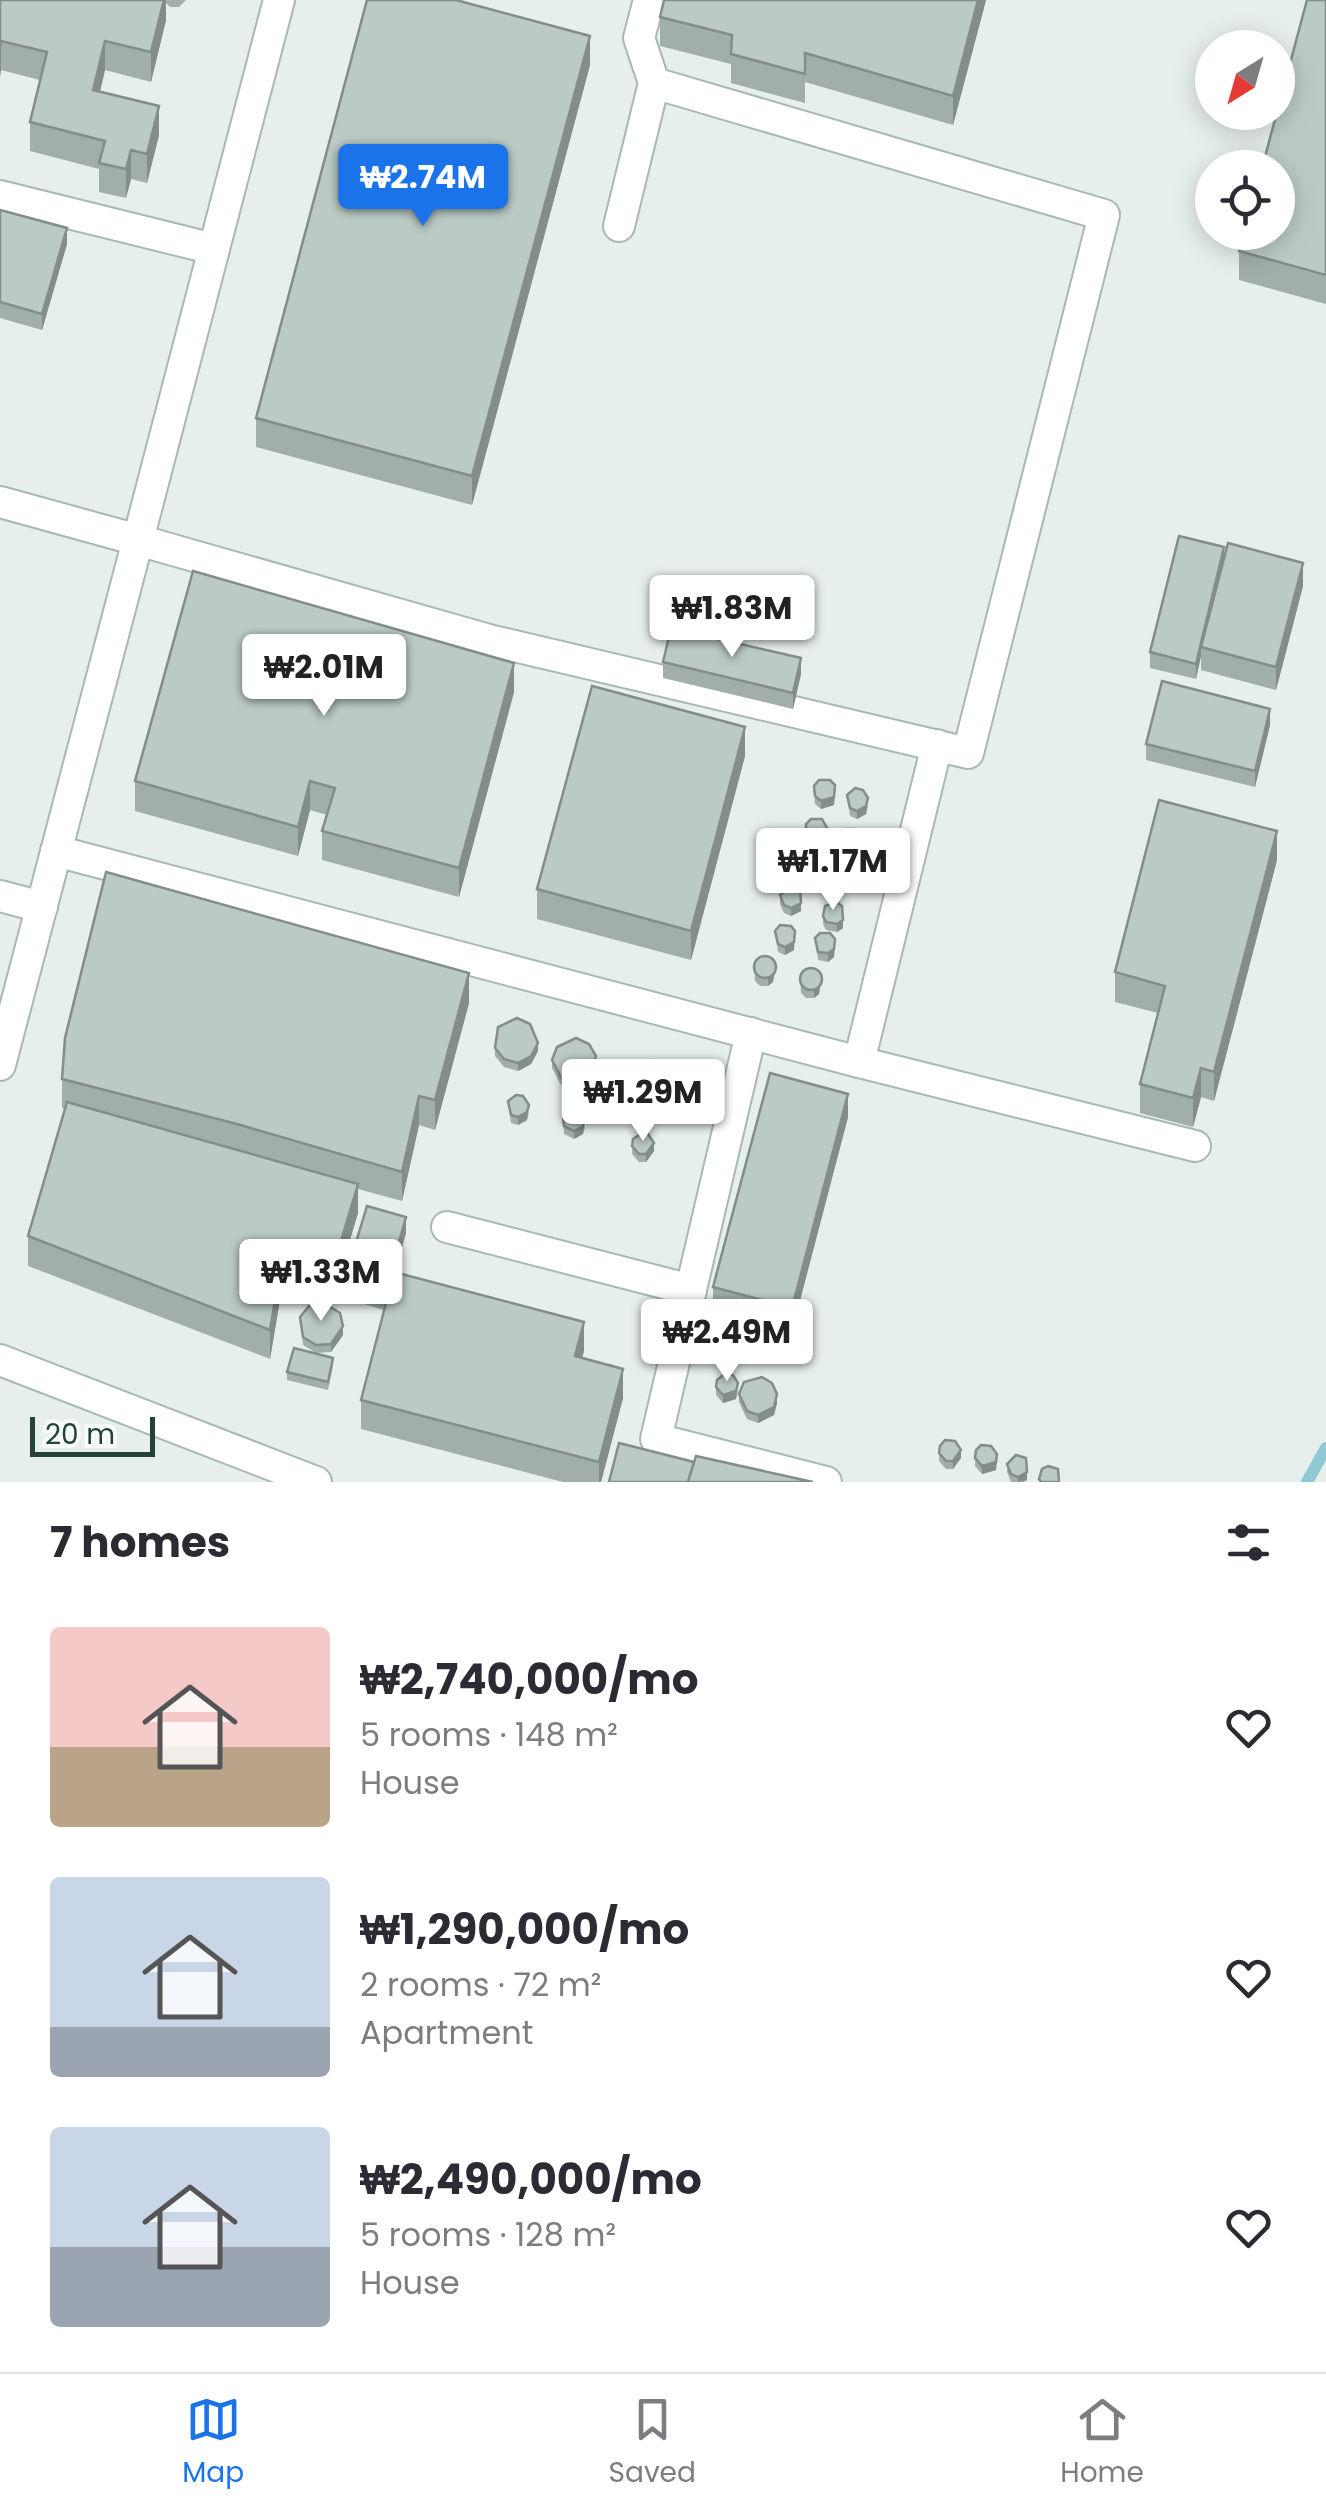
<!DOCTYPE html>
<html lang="en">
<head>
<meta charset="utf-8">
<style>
	body { margin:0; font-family:Poppins,sans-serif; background:#f2f2f3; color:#2b2b33; height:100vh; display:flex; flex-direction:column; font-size:38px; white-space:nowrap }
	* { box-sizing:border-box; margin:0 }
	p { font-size:32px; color:#7c7c81 }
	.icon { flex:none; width:55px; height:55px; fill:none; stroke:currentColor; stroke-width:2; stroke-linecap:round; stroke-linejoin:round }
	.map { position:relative; height:1482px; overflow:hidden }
	.panel { display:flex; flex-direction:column; background:#fff; flex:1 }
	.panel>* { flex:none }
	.needle { width:65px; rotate:217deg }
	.tools { position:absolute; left:1195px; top:30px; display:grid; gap:20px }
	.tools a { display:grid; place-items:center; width:100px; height:100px; border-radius:50%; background:#fff; box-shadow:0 5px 25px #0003; font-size:50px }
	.scale { position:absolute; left:30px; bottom:25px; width:125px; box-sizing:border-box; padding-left:10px; border:5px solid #24423a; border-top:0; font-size:28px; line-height:35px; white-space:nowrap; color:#24423a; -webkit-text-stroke:8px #f7fbf9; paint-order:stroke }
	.price { position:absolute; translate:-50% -85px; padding:0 22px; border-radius:10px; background:#fff; color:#222; font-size:32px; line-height:65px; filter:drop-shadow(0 2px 5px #0008) }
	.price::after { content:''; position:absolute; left:50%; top:60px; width:30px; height:22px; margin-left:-15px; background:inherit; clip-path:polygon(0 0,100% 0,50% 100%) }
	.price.current { background:#1a73e8; color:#fff }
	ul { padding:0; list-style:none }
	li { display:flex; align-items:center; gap:30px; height:250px; padding:0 50px }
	li span { display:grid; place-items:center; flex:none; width:280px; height:200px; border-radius:10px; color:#555 }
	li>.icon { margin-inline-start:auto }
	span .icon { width:120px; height:120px; fill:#fffc; stroke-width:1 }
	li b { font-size:42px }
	h2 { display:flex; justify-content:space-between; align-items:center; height:120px; padding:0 50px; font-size:42px }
	.dock { display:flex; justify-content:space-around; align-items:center; height:140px; border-top:2px solid #e1e1e2; background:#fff; font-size:28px; color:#7c7c81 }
	.dock a { display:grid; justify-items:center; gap:5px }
	.dock .current { color:#1a73e8 }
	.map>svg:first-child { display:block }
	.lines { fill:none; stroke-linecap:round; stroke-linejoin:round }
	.stream { stroke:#8ec9d4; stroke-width:12 }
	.minor-casing { stroke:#a8b8b2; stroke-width:34 }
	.minor { stroke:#fff; stroke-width:30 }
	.wall { fill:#a1aea9 }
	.shaded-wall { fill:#838d89 }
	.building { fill:#bbcac4; stroke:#838d89; stroke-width:2.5 }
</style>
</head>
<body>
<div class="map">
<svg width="1326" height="1482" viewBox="0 0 1326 1482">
	<rect width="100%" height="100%" fill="#e6efeb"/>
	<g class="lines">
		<!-- stream -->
		<path class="stream" d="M 1307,1482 L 1326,1448"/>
		<!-- minor casing -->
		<g class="minor-casing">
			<g id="minor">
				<path d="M 0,196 L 214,249"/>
				<path d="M 619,226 L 654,83 L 639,38 L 649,0"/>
				<path d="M 0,502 L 138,540 L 279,0"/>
				<path d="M 56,851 L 859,1062 L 937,745"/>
				<path d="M 0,896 L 42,907"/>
				<path d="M 751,1033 L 656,1439 L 826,1482"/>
				<path d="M 859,1062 L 1195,1146"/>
				<path d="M 0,1065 L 138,540 L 489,640 L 968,753 L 1104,215 L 654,83"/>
				<path d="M 447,1227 L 691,1290"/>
				<path d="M 0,1360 L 316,1482"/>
			</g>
		</g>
		<!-- minor -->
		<use href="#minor" class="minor"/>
	</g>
	<!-- wall -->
	<g class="wall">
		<path d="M 0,0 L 186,0 L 179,7 L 170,7 L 166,3 L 166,20 L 151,82 L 105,70 L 100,92 L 159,135 L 147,183 L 131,179 L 126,198 L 99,192 L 99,169 L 30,151 L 30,122 L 40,80 L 1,70 L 0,76 Z"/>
		<path d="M 664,0 L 986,0 L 953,125 L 805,82 L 805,103 L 731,83 L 731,64 L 660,46 L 660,17 Z"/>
		<path d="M 1326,0 L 1326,304 L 1239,280 L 1239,251 Z"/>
		<path d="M 590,65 L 472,505 L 256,447 L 256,418 Z"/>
		<path d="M 0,210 L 67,244 L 42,330 L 0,318 Z"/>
		<path d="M 1224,559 L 1303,586 L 1276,690 L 1201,670 L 1201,656 L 1196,679 L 1150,668 L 1150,652 Z"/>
		<path d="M 663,662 L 801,674 L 793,709 L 663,678 Z"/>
		<path d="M 514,692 L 459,897 L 322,860 L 322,831 L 327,815 L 310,810 L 298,856 L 135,811 L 135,781 Z"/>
		<path d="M 1270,725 L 1255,787 L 1146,760 L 1146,744 Z"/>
		<path d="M 745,756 L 691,960 L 537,919 L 537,889 Z"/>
		<path d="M 814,786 L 835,794 L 834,805 L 821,809 L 815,804 Z"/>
		<path d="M 847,795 L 868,806 L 866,814 L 857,819 L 850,816 Z"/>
		<path d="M 806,824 L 827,836 L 819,848 L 812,847 L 806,842 Z"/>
		<path d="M 840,834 L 860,843 L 859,853 L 853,858 L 843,856 Z"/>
		<path d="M 1277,860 L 1214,1101 L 1201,1097 L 1193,1127 L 1140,1113 L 1140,1084 L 1158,1013 L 1115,1002 L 1115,972 Z"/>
		<path d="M 796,862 L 817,874 L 815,881 L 802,885 L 795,878 Z"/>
		<path d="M 836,869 L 857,882 L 850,893 L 842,893 L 837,888 Z"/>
		<path d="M 780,895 L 801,911 L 791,916 L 784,913 L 780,904 Z"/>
		<path d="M 823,916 L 843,928 L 837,932 L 826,930 L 823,924 Z"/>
		<path d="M 775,931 L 794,950 L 785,955 L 778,952 Z"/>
		<path d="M 815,938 L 835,947 L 834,957 L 828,962 L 818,960 Z"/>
		<path d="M 754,963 L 775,972 L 773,982 L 768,986 L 760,986 L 755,981 Z"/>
		<path d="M 800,975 L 821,983 L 819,994 L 814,998 L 806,998 L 801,993 Z"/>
		<path d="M 469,1003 L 435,1130 L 419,1125 L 402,1201 L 358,1189 L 358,1213 L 335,1290 L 284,1276 L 270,1359 L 28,1266 L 28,1236 L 65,1109 L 62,1108 L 62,1079 Z"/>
		<path d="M 495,1048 L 538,1051 L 531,1064 L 518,1071 L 504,1067 L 495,1056 Z"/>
		<path d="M 552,1060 L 596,1064 L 590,1084 L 576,1091 L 562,1087 L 552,1068 Z"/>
		<path d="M 642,1067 L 663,1079 L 661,1086 L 648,1090 L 641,1082 Z"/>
		<path d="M 508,1101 L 529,1113 L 527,1120 L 518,1125 L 511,1123 Z"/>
		<path d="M 848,1117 L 792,1331 L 713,1310 L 713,1287 Z"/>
		<path d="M 563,1118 L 585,1127 L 583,1134 L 574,1139 L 564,1134 Z"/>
		<path d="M 633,1139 L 654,1151 L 646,1162 L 639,1162 L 632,1154 Z"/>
		<path d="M 406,1233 L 395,1272 L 584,1351 L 582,1358 L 623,1398 L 601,1482 L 563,1482 L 361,1429 L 361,1400 L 392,1282 L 384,1310 L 344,1298 L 344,1282 Z"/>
		<path d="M 300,1317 L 343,1335 L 331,1352 L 316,1353 L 303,1345 Z"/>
		<path d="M 333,1366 L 328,1390 L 287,1380 L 287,1372 Z"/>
		<path d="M 716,1387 L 738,1391 L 736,1399 L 723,1403 L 716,1395 Z"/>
		<path d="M 739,1394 L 777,1403 L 774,1415 L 758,1423 L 747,1419 L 739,1402 Z"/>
		<path d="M 940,1446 L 961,1458 L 953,1469 L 946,1469 L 939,1461 Z"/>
		<path d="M 976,1450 L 997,1463 L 996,1470 L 982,1474 L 975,1466 Z"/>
		<path d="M 1007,1464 L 1027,1480 L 1024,1482 L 1011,1482 L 1007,1472 Z"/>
	</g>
	<!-- shaded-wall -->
	<g class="shaded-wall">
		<path d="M 164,0 L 166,0 L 166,20 L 151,82 L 151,52 Z"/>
		<path d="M 978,0 L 986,0 L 953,125 L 953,96 Z"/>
		<path d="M 590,36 L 590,65 L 472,505 L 472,476 Z"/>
		<path d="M 1,41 L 1,70 L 0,76 L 0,46 Z"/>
		<path d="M 105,41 L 105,70 L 93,119 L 93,90 Z"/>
		<path d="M 159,106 L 159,135 L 147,183 L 147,154 Z"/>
		<path d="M 131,150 L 131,179 L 126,198 L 126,169 Z"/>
		<path d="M 67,228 L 67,244 L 42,330 L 42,314 Z"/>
		<path d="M 1224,547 L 1224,563 L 1201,647 L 1201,656 L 1196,679 L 1196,664 Z"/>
		<path d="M 1303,563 L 1303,586 L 1276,690 L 1276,667 Z"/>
		<path d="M 801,658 L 801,674 L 793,709 L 793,693 Z"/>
		<path d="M 514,663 L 514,692 L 459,897 L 459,868 Z"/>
		<path d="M 1270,709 L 1270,725 L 1255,787 L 1255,771 Z"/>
		<path d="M 745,727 L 745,756 L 691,960 L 691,931 Z"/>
		<path d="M 310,781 L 310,810 L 298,856 L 298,827 Z"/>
		<path d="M 835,785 L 834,805 L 821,809 L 821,801 Z"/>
		<path d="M 868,798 L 866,814 L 857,819 L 857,811 Z"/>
		<path d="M 827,828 L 827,836 L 819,848 L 819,840 Z"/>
		<path d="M 1277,831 L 1277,860 L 1214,1101 L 1214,1072 Z"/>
		<path d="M 860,835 L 859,853 L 853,858 L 853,850 Z"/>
		<path d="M 817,866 L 815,881 L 802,885 L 802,877 Z"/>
		<path d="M 857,874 L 857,882 L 850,893 L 850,885 Z"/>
		<path d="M 801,903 L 801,911 L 791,916 L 791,908 Z"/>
		<path d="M 843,920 L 843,928 L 837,932 L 837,924 Z"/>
		<path d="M 795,931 L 794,950 L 785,955 L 785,947 Z"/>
		<path d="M 835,939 L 834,957 L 828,962 L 828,953 Z"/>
		<path d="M 775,964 L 773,982 L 768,986 L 768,978 Z"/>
		<path d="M 469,973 L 469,1003 L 435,1130 L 435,1100 Z"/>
		<path d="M 821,975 L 819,994 L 814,998 L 814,990 Z"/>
		<path d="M 538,1043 L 538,1051 L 531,1064 L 518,1071 L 518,1063 Z"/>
		<path d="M 596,1056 L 596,1064 L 590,1084 L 576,1091 L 576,1082 Z"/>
		<path d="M 1201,1068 L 1201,1097 L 1193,1127 L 1193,1098 Z"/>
		<path d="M 663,1070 L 661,1086 L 648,1090 L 648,1082 Z"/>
		<path d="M 848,1094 L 848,1117 L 792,1331 L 792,1308 Z"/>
		<path d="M 419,1096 L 419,1125 L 402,1201 L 402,1172 Z"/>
		<path d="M 529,1105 L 527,1120 L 518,1125 L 518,1117 Z"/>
		<path d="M 585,1119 L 583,1134 L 574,1139 L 574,1131 Z"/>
		<path d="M 654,1143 L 654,1151 L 646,1162 L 646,1154 Z"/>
		<path d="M 358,1184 L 358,1213 L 335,1290 L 335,1261 Z"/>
		<path d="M 406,1217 L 406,1233 L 384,1310 L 384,1294 Z"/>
		<path d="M 284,1247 L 284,1276 L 270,1359 L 270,1330 Z"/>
		<path d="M 584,1322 L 584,1351 L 575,1385 L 575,1356 Z"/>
		<path d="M 343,1326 L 343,1335 L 331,1352 L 331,1344 Z"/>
		<path d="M 623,1369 L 623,1398 L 601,1482 L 599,1482 L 599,1462 Z"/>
		<path d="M 738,1383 L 736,1399 L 723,1403 L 723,1395 Z"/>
		<path d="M 777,1394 L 777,1403 L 774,1415 L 758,1423 L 758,1415 Z"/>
		<path d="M 961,1450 L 961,1458 L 953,1469 L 953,1461 Z"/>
		<path d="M 997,1454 L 996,1470 L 982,1474 L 982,1466 Z"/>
		<path d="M 1027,1472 L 1027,1480 L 1018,1482 L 1018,1477 Z"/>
	</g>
	<!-- building -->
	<g class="building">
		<path d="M 0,0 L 164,0 L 151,52 L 105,41 L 93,90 L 159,106 L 147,154 L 131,150 L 126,169 L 99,163 L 105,141 L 30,122 L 47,52 L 1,41 L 0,46 Z"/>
		<path d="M 367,0 L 456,0 L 590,36 L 472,476 L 256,418 Z"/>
		<path d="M 664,0 L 978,0 L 953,96 L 805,53 L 805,74 L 731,54 L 732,35 L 660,17 Z"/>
		<path d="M 1307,0 L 1326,0 L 1326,275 L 1239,251 L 1244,232 L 1278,232 L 1278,168 L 1262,168 Z"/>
		<path d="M 0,210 L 67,228 L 42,314 L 0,302 Z"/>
		<path d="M 1179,536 L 1224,547 L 1196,664 L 1150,652 Z"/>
		<path d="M 1228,543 L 1303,563 L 1276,667 L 1201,647 Z"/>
		<path d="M 193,571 L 514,663 L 459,868 L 322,831 L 335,788 L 310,781 L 298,827 L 135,781 Z"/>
		<path d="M 671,628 L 801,658 L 793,693 L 663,662 Z"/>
		<path d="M 1162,681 L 1270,709 L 1255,771 L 1146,744 Z"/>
		<path d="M 592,686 L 745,727 L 691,931 L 537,889 Z"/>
		<path d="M 819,780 L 830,780 L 835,785 L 834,797 L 821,801 L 815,796 L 814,786 Z"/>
		<path d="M 855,788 L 863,790 L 868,798 L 866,806 L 857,811 L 850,808 L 847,795 Z"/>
		<path d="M 1159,800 L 1277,831 L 1214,1072 L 1201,1068 L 1193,1098 L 1140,1084 L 1165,986 L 1115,972 Z"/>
		<path d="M 811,819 L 822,819 L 827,828 L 819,840 L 812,839 L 806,834 L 806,824 Z"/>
		<path d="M 845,829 L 855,829 L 860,835 L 859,845 L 853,850 L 843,848 L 840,834 Z"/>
		<path d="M 805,856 L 812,857 L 817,866 L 815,873 L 802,877 L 795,870 L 796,862 Z"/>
		<path d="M 841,864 L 852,864 L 857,874 L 850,885 L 842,885 L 837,880 L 836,869 Z"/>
		<path d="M 106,872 L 469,973 L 435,1100 L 419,1096 L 402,1172 L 237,1124 L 62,1079 L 65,1038 Z"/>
		<path d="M 790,886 L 800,889 L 801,903 L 791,908 L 784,905 L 780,895 Z"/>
		<path d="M 836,902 L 842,906 L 843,920 L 837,924 L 826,922 L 823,916 L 825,906 Z"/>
		<path d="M 780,925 L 791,926 L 795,931 L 794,942 L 785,947 L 778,944 L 775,931 Z"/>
		<path d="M 820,933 L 830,933 L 835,939 L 834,949 L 828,953 L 818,952 L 815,938 Z"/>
		<circle cx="765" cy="967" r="11"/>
		<circle cx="811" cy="979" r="11"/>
		<path d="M 517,1018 L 530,1024 L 538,1043 L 531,1056 L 518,1063 L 504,1059 L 495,1048 L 498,1027 Z"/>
		<path d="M 576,1038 L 589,1044 L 596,1056 L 590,1075 L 576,1082 L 562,1079 L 552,1060 L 557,1047 Z"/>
		<path d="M 650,1060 L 658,1062 L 663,1070 L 661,1078 L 648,1082 L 641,1074 L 642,1067 Z"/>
		<path d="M 770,1073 L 848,1094 L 792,1308 L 713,1287 Z"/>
		<path d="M 516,1095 L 523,1096 L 529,1105 L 527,1112 L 518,1117 L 511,1115 L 508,1101 Z"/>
		<path d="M 67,1102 L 358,1184 L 335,1261 L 284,1247 L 270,1330 L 28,1236 Z"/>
		<path d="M 572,1109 L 580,1110 L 585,1119 L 583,1126 L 574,1131 L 564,1126 L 563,1118 Z"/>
		<path d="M 642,1133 L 648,1134 L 654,1143 L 646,1154 L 639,1154 L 632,1146 L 633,1139 Z"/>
		<path d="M 367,1206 L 406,1217 L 384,1294 L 344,1282 Z"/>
		<path d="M 394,1272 L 584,1322 L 575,1356 L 623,1369 L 599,1462 L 361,1400 Z"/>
		<path d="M 322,1302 L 340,1313 L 343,1326 L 331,1344 L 316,1345 L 303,1337 L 300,1317 L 309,1306 Z"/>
		<path d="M 294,1348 L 333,1358 L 328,1382 L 287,1372 Z"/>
		<path d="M 726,1373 L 733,1375 L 738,1383 L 736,1391 L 723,1395 L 716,1387 L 717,1380 Z"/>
		<path d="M 762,1377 L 772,1383 L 777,1394 L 774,1407 L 758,1415 L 747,1411 L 739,1394 L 744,1382 Z"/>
		<path d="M 945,1440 L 955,1441 L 961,1450 L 953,1461 L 946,1461 L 939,1453 L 940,1446 Z"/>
		<path d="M 619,1443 L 694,1462 L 688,1482 L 609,1482 Z"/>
		<path d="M 981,1445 L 991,1446 L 997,1454 L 996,1462 L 982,1466 L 975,1458 L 976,1450 Z"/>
		<path d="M 1016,1455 L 1026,1458 L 1027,1472 L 1018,1477 L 1011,1474 L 1007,1464 Z"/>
		<path d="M 696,1456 L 813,1482 L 688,1482 Z"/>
		<path d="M 1048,1466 L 1058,1469 L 1059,1482 L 1041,1482 L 1039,1479 L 1042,1469 Z"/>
	</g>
</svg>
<div class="tools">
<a><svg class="needle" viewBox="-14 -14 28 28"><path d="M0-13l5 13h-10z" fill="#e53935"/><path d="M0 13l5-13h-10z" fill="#7c7c81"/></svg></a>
<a><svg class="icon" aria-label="locate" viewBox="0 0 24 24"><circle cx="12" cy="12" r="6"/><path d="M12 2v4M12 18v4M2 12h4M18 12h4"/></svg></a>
</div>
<div class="scale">20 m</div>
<b class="price current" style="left:423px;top:229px">₩2.74M</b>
<b class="price" style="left:732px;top:660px">₩1.83M</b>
<b class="price" style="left:324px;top:719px">₩2.01M</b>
<b class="price" style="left:833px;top:913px">₩1.17M</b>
<b class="price" style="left:643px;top:1144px">₩1.29M</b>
<b class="price" style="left:321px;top:1324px">₩1.33M</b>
<b class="price" style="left:727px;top:1384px">₩2.49M</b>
</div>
<section class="panel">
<h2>7 homes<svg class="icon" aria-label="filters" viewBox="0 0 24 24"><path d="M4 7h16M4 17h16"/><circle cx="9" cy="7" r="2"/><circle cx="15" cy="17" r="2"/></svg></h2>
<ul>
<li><span style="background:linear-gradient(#f6c9c9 60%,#b9a48a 0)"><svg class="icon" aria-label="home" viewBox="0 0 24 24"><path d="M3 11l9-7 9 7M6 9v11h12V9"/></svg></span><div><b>₩2,740,000/mo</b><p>5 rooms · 148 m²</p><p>House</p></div><svg class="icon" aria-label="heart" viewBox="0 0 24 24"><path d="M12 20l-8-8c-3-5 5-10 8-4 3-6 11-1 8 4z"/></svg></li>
<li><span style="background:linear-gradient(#c9d6e8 75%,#9aa5b1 0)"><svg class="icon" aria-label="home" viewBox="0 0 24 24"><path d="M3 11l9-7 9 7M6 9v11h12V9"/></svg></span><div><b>₩1,290,000/mo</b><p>2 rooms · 72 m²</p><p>Apartment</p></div><svg class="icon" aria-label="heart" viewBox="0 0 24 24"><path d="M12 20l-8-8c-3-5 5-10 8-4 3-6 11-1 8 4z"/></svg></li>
<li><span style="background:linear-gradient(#c9d6e8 60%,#9aa5b1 0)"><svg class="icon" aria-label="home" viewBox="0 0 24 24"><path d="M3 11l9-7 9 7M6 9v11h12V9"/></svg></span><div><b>₩2,490,000/mo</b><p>5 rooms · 128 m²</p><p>House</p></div><svg class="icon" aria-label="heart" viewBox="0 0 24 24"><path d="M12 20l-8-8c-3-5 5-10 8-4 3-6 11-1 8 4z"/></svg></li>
</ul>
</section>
<nav class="dock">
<a class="current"><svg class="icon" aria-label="map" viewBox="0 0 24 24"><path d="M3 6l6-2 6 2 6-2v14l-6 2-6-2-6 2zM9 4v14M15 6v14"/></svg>Map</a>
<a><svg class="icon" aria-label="saved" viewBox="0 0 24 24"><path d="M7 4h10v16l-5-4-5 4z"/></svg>Saved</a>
<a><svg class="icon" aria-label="home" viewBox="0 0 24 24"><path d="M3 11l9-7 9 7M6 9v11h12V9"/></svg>Home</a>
</nav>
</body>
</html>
